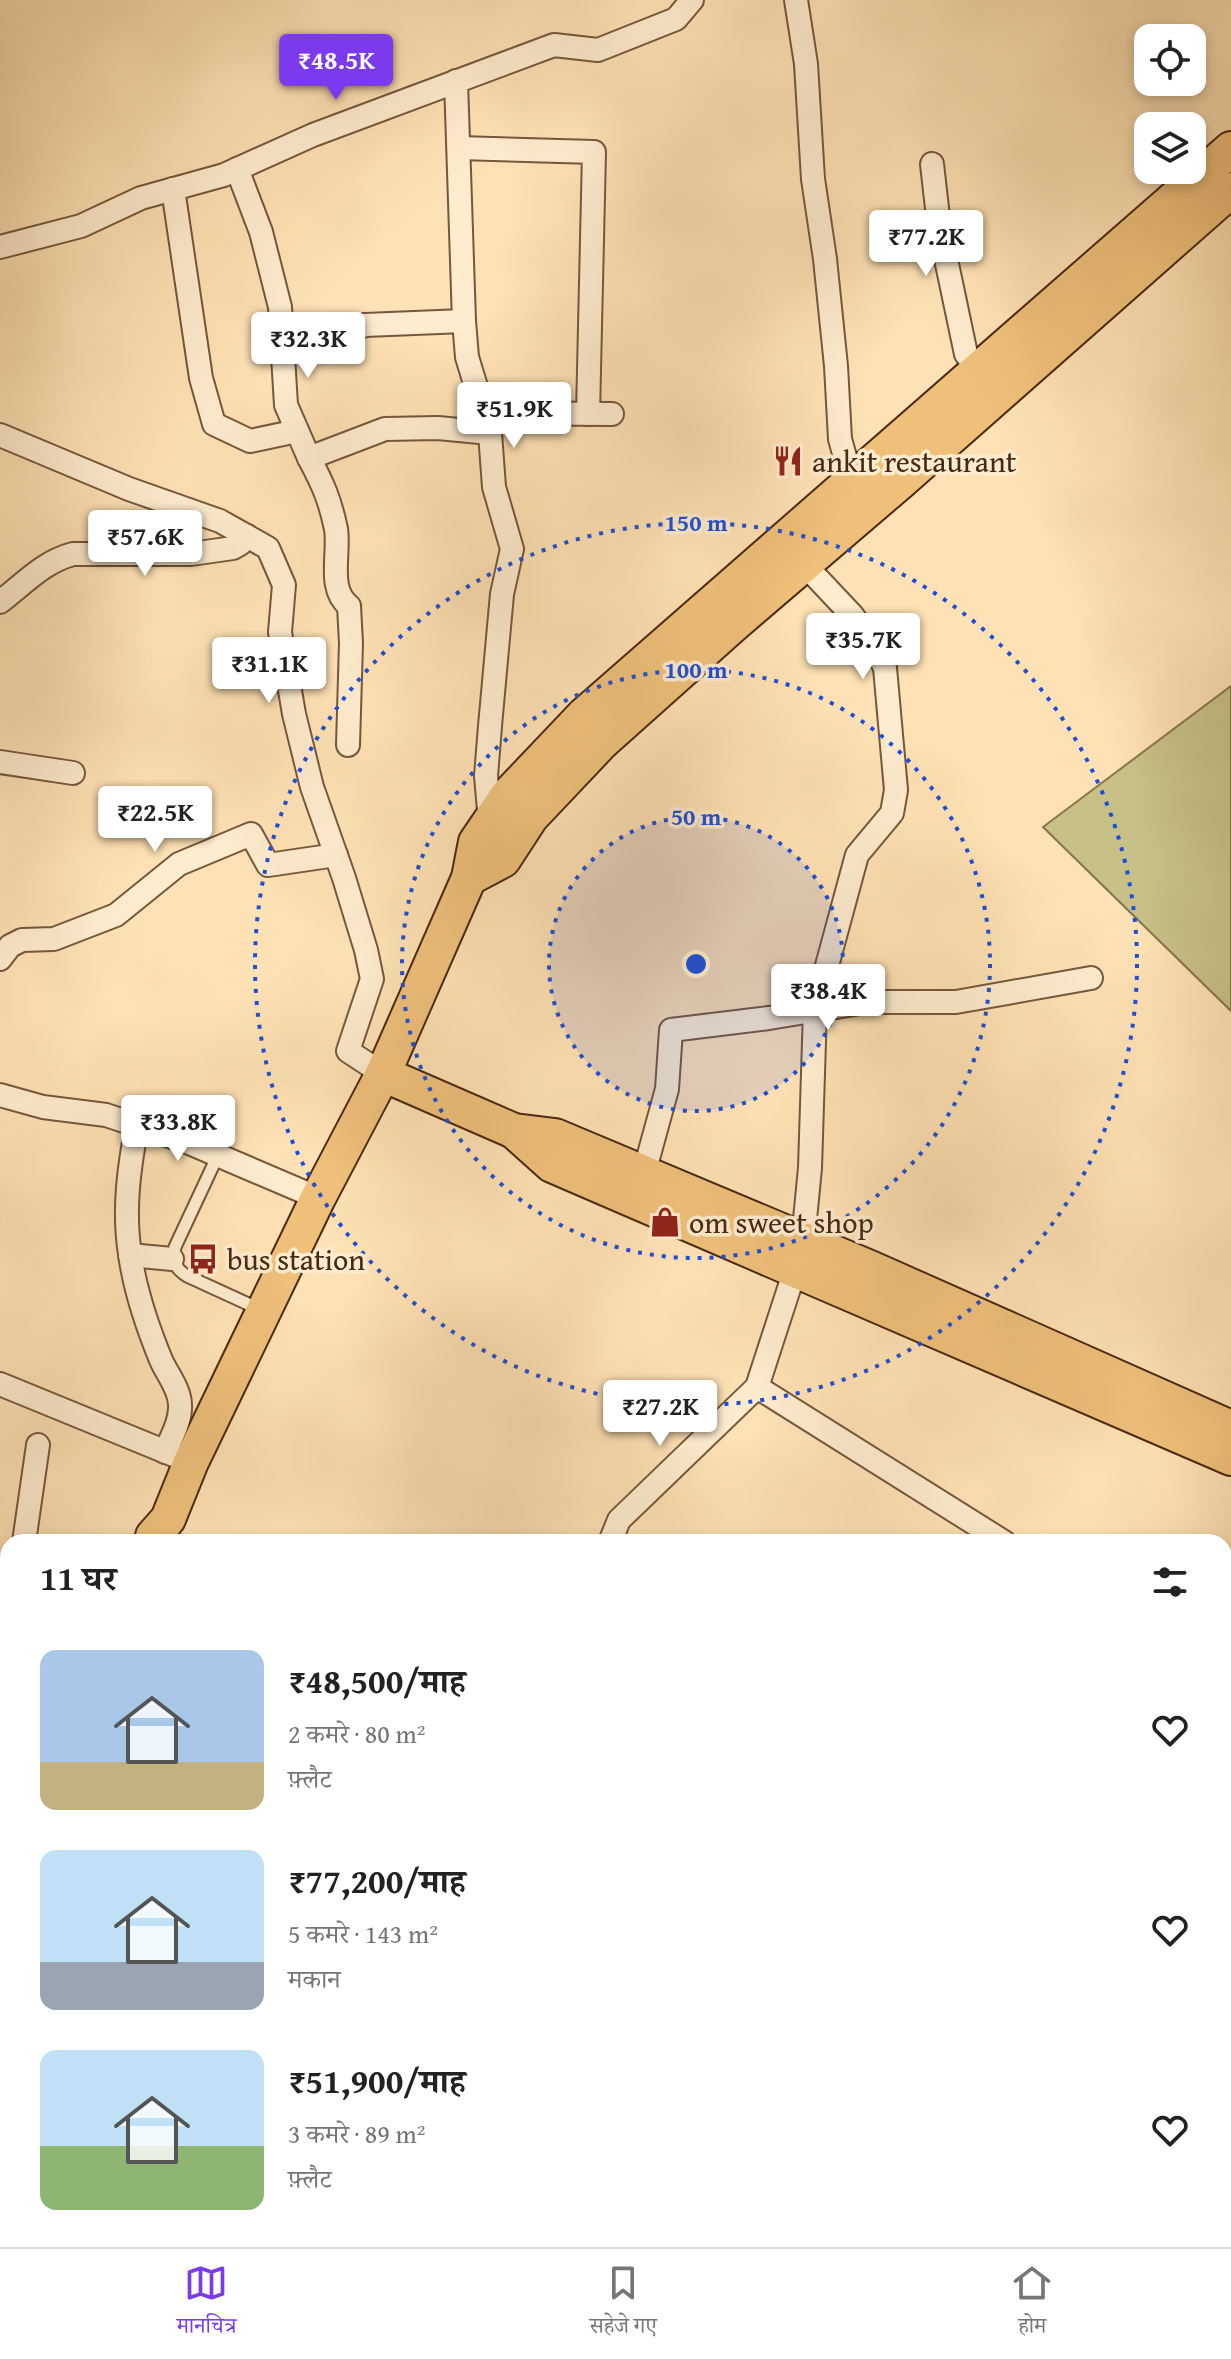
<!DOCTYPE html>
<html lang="hi">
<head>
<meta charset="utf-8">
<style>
	body { margin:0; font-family:"Gentium Book Plus","Noto Serif Devanagari",serif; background:#f6f6f6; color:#222; height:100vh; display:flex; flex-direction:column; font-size:30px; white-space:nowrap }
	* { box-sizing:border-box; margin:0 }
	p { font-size:26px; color:#767676 }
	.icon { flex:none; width:44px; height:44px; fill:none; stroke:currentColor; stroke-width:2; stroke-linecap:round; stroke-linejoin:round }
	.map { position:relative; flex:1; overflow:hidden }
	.panel { position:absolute; left:0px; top:1534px; width:1232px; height:714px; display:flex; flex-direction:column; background:#fff; border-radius:24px 24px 0 0; box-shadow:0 4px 12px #0003 }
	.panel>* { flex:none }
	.buttons { position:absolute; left:1134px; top:24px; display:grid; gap:16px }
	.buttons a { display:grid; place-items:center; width:72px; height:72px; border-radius:16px; background:#fff; box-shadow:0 4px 12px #0003; font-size:40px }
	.price { position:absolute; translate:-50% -68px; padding:0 18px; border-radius:8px; background:#fff; color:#222; font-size:26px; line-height:52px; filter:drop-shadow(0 2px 4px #0008) }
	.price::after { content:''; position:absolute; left:50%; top:48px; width:24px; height:18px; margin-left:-12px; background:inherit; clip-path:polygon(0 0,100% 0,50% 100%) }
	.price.active { background:#7c3aed; color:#fff }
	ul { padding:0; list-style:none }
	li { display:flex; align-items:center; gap:24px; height:200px; padding:0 40px }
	li span { display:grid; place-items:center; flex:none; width:224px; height:160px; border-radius:16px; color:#555 }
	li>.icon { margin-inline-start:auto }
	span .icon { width:96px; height:96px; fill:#fffc; stroke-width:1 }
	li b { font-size:34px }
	h2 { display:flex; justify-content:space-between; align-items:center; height:96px; padding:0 40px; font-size:34px }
	.tab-bar { display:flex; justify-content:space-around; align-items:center; height:112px; border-top:2px solid #e0e0e0; background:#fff; font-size:22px; color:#767676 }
	.tab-bar a { display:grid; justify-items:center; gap:4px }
	.tab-bar .active { color:#7c3aed }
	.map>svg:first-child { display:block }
	.green { fill:#c7c188; stroke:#88754e; stroke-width:2 }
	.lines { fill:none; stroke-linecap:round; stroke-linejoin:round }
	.service-casing { stroke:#76573c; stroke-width:15 }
	.minor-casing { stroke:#76573c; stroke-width:26 }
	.primary-casing { stroke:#492914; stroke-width:38 }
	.service { stroke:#feecce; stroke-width:11 }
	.minor { stroke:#feecce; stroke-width:22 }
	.primary { stroke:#efc07a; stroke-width:34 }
	.ring { fill:none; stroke:#1d4ed8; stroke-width:4; stroke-dasharray:4 8 }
	.labels { text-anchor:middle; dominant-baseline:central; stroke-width:7; stroke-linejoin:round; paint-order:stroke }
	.poi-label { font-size:30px; fill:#492914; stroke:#feecce; text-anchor:start }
	.centre { fill:#1d4ed8; stroke:#feecce; stroke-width:4 }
	.ring-label { font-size:24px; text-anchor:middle; font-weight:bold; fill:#1d4ed8; stroke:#feecce; stroke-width:7; stroke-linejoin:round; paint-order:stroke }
</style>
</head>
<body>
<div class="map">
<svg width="1231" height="2247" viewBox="0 0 1231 2247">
	<rect width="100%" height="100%" fill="#fee1b4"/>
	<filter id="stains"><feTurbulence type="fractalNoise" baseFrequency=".0025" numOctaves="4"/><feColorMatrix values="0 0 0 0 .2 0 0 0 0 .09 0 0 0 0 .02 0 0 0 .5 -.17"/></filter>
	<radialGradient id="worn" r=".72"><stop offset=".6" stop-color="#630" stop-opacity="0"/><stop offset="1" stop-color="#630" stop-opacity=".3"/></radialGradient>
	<!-- green -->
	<path class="green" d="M 1231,686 L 1231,1011 L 1043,827 Z"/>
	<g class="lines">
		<!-- service casing -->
		<g class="service-casing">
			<g id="service">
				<path d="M 218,1155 L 175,1247 C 172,1262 175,1268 187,1276 L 259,1309"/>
				<path d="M 1224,1889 L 1231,1890"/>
				<path d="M 1142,2247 L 1142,2240"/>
			</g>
		</g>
		<!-- minor casing -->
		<g class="minor-casing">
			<g id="minor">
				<path d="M 796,0 L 806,64 L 813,179 L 825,259 L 836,366 L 840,439 L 852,482 L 857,489"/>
				<path d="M 456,81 L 464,321 L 467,357 L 490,433 L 494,487 L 512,549 L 502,594 L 490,726 L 486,776 L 490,821"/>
				<path d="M 459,148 L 594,152 L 588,414"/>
				<path d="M 932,164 L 939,226 L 966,354 L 979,371"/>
				<path d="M 237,169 L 261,232 L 280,307 L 286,405 L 309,458 L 385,429 L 438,428 L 490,433"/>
				<path d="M 173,189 L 201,378 L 214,424 L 250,441 L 297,431"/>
				<path d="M 0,247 L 81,226 L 141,198 L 224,175 L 313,135 L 554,45 L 598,50 L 676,19 L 692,0"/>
				<path d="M 283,354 L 325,343 L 365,325 L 464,321"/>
				<path d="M 484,413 L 612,414"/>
				<path d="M 0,435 L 129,489 L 220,521 L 268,548 L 284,585 L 280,632 L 294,714 L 312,787 L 344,878 L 366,950 L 372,979 L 348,1051 L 383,1074"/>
				<path d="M 309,458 C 323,484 330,500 336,529 C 340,553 327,589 349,606 L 351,643 L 348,745"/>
				<path d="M 0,602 C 25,583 43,562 73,554 L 191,554 L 233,548 L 240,544 L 247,536"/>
				<path d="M 0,762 L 73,773"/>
				<path d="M 0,959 L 10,946 L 22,940 L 54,939 L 116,915 L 179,864 L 251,834 L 268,865 L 336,855"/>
				<path d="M 0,1095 L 43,1107 L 106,1115 L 187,1142 L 318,1198"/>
				<path d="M 137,1125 C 129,1168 123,1210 130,1254 C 135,1291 147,1326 161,1360 C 167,1374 180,1389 180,1405 C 181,1421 171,1438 165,1452"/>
				<path d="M 644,1173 L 667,1089 L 671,1030 L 769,1018 L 866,1002 L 956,1002 L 1091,978"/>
				<path d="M 803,1240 L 810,1168 L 815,1010 L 857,855 L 892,813 L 896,790 L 885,668 L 874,645 L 852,615 L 804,564"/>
				<path d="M 130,1255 L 172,1259"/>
				<path d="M 0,1384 L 176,1456"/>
				<path d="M 757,1387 L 1004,1542"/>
				<path d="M 24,1542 L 38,1445"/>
				<path d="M 610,1542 L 619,1520 L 757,1387 L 795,1270"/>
				<path d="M 1224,1689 L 1231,1695"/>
				<path d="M 0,1718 L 8,1660"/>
				<path d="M 0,1938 L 8,1940"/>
				<path d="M 318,2240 L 319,2247"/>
				<path d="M 634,2247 L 635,2240"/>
				<path d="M 732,2247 L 732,2240"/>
				<path d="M 820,2247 L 821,2240"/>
			</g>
		</g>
		<!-- primary casing -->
		<g class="primary-casing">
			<g id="primary">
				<path d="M 469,878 L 503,860 L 531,817 L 602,742 L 733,625 L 900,482 L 1231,190"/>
				<path d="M 383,1074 L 514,1131 L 555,1136 L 870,1268 L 1231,1428"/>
				<path d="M 514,1131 L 552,1165 L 1231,1458"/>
				<path d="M 152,1542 L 153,1536 L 168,1519 L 191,1462 L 318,1198 L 383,1074 L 469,878 L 476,842 L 508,795 L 584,715 L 1231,149"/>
				<path d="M 122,2247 L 123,2240"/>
			</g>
		</g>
		<!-- service -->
		<use href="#service" class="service"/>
		<!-- minor -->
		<use href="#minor" class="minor"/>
		<!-- primary -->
		<use href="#primary" class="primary"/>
	</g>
	<!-- distance rings -->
	<circle cx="696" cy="964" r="147" fill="#1d4ed8" fill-opacity=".12"/>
	<g class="ring">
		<circle cx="696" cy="964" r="147"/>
		<circle cx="696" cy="964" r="294"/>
		<circle cx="696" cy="964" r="441"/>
	</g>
	<!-- icons -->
	<defs>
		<g id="restaurant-bare" transform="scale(2.4)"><path d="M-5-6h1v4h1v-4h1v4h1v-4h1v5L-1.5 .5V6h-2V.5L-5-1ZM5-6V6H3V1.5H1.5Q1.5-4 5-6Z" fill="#8f2418" stroke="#feecce" stroke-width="2.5" paint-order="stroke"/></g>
		<g id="shop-bare" transform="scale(2.4)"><path d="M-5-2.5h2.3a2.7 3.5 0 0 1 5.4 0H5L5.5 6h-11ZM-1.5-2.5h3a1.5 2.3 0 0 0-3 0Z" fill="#8f2418" stroke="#feecce" stroke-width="2.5" paint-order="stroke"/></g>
		<g id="bus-bare" transform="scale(2.4)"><path d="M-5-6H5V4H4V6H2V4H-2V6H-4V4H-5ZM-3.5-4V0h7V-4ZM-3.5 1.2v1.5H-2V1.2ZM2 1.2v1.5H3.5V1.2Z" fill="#8f2418" stroke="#feecce" stroke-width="2.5" paint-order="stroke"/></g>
	</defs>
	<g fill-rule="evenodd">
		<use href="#restaurant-bare" x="788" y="461"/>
		<use href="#shop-bare" x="665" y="1222"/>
		<use href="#bus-bare" x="203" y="1259"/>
	</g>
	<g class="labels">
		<!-- poi labels -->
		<g class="poi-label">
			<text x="812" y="461">ankit restaurant</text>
			<text x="689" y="1222">om sweet shop</text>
			<text x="227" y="1259">bus station</text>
		</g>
	</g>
	<circle cx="696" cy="964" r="12" class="centre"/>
	<g class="ring-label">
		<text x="696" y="531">150 m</text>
		<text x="696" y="678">100 m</text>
		<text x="696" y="825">50 m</text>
	</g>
	<rect width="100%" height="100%" filter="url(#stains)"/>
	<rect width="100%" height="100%" fill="url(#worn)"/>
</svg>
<div class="buttons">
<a><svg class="icon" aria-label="locate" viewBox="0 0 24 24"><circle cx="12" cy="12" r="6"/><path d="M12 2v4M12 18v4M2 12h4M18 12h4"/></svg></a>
<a><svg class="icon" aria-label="layers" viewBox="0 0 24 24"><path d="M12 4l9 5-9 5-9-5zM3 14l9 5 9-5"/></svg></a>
</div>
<b class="price active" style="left:336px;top:102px">₹48.5K</b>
<b class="price" style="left:926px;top:278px">₹77.2K</b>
<b class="price" style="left:308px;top:380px">₹32.3K</b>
<b class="price" style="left:514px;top:450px">₹51.9K</b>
<b class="price" style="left:145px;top:578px">₹57.6K</b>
<b class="price" style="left:863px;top:681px">₹35.7K</b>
<b class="price" style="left:269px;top:705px">₹31.1K</b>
<b class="price" style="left:155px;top:854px">₹22.5K</b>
<b class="price" style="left:828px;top:1032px">₹38.4K</b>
<b class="price" style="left:178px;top:1163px">₹33.8K</b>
<b class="price" style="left:660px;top:1448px">₹27.2K</b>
<section class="panel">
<h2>11 घर<svg class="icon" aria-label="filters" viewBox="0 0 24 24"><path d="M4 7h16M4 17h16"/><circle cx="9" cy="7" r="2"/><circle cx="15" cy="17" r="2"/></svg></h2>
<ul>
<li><span style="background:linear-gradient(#a9c7e8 70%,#c2b280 0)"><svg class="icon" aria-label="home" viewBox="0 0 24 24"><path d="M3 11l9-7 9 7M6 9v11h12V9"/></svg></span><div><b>₹48,500/माह</b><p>2 कमरे · 80 m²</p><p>फ़्लैट</p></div><svg class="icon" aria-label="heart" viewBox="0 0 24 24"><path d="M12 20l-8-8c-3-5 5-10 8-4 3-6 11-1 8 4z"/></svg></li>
<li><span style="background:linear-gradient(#bfe0f5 70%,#9aa5b1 0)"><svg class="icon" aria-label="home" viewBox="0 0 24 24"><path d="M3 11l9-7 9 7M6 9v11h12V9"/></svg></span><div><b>₹77,200/माह</b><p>5 कमरे · 143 m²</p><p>मकान</p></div><svg class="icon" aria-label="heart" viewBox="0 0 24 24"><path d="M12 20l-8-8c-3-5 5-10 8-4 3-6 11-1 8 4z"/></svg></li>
<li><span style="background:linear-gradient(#bfe0f5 60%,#8fb573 0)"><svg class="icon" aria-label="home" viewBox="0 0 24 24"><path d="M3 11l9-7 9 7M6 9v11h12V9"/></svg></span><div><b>₹51,900/माह</b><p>3 कमरे · 89 m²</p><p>फ़्लैट</p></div><svg class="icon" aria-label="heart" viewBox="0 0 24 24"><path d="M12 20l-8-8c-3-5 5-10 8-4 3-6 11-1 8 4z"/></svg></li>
</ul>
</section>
</div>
<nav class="tab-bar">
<a class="active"><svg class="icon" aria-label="map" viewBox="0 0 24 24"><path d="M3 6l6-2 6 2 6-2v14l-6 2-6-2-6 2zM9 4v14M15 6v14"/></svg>मानचित्र</a>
<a><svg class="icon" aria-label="saved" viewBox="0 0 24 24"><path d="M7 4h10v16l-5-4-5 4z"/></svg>सहेजे गए</a>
<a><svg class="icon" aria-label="home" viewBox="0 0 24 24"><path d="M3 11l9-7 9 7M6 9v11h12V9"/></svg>होम</a>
</nav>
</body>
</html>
